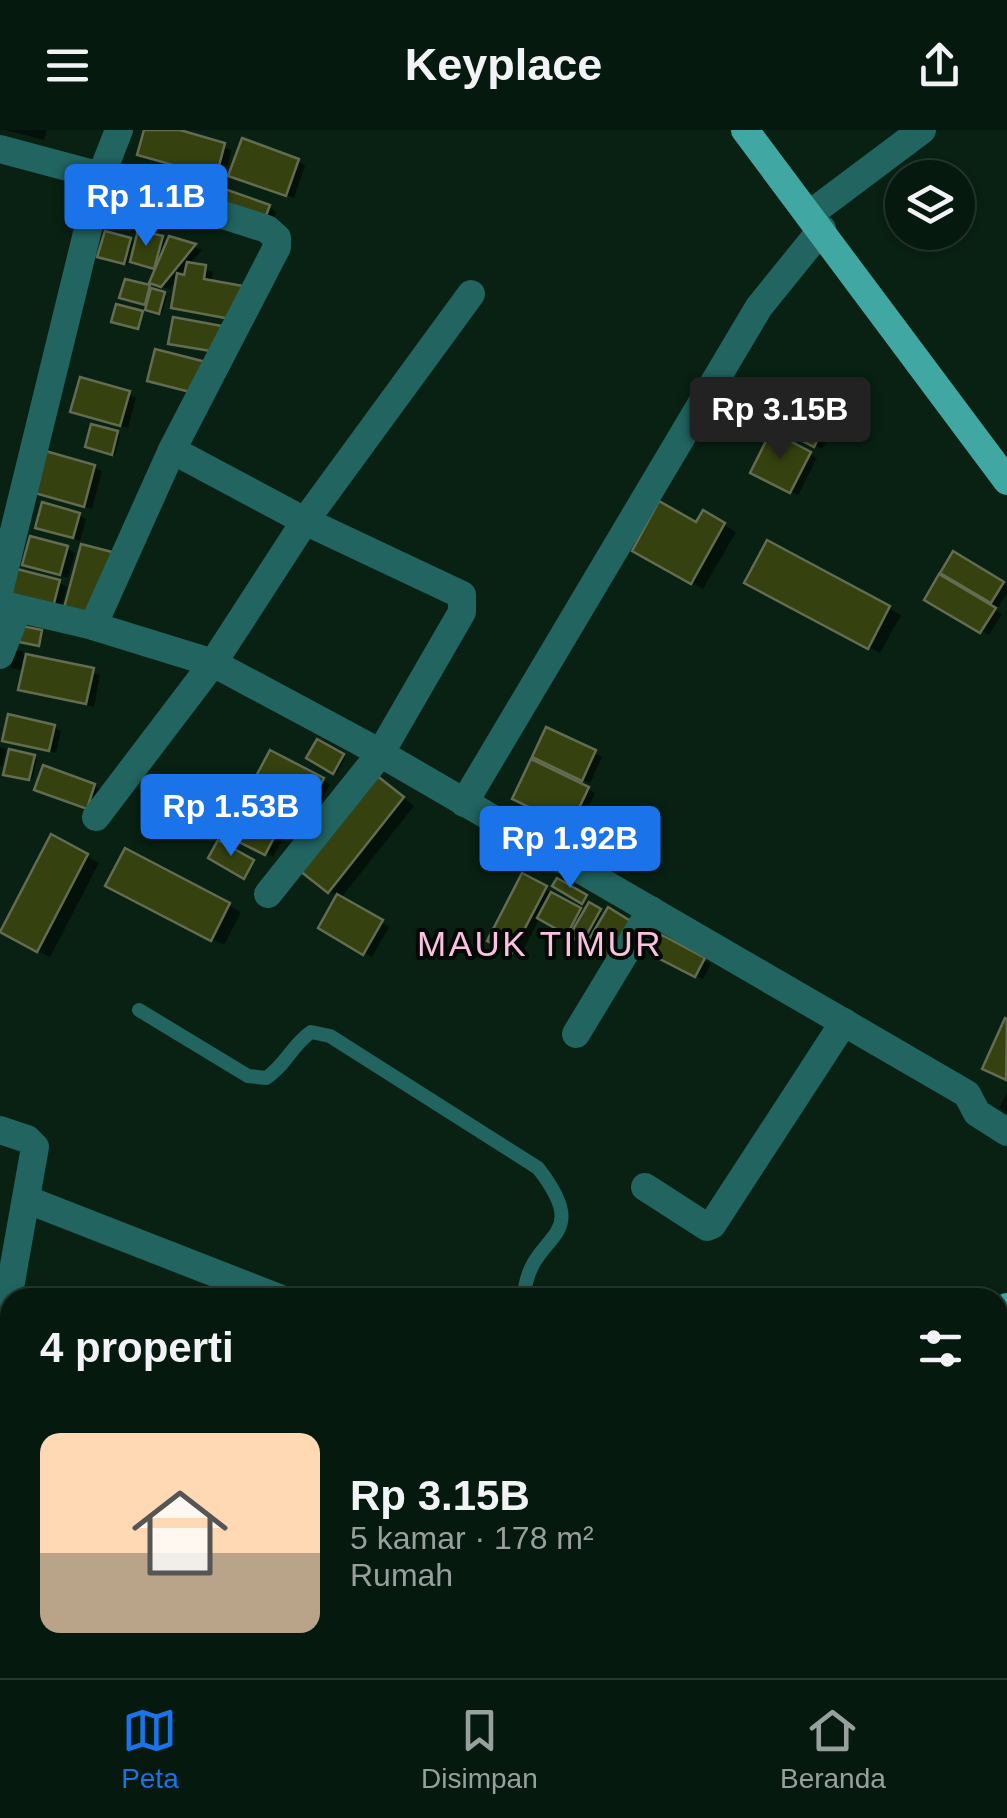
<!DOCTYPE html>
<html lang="id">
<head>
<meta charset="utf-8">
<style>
	body { margin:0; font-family:Arial,sans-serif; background:#14261c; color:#f1f3f6; height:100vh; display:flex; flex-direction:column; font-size:38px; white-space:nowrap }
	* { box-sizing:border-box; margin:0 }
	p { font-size:32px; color:#98a09e }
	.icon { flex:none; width:55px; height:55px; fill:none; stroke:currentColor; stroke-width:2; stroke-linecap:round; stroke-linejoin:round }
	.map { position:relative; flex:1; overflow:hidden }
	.sheet { position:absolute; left:0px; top:1158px; width:1008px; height:392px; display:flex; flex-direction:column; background:#06190e; border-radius:30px 30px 0 0; box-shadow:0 2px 8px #0004,0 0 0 2px #27382e }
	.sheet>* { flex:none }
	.tools { position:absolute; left:885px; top:30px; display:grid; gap:20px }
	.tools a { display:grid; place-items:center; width:90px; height:90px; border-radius:50%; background:#06190e; box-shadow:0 2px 8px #0004,0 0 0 2px #27382e; font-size:50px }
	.price { position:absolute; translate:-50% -85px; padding:0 22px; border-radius:10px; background:#1a73e8; color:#fff; font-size:32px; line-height:65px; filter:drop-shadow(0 2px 5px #0008) }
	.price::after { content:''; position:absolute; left:50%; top:60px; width:30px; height:22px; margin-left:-15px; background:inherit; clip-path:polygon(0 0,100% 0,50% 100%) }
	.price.current { background:#222; color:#fff }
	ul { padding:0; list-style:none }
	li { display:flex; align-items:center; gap:30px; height:250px; padding:0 40px }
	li+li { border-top:2px solid #27382e }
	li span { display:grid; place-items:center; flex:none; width:280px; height:200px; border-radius:20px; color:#555 }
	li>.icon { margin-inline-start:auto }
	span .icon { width:120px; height:120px; fill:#fffc; stroke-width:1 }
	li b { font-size:42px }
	h2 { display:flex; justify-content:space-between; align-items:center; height:120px; padding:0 40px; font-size:42px }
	header { display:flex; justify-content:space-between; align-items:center; height:130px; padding:0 40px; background:#06190e; font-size:45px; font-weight:800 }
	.tabs { display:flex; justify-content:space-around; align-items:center; height:140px; border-top:2px solid #27382e; background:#06190e; font-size:28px; color:#98a09e }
	.tabs a { display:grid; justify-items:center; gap:5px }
	.tabs .current { color:#1a73e8 }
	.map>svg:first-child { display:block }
	.shadow { fill:#0007 }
	.building { fill:#35420f; stroke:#636c51; stroke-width:2.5 }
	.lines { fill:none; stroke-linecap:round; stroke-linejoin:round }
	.service { stroke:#216460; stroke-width:14 }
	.minor { stroke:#216460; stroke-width:28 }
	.primary { stroke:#41a7a2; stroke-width:28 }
	.labels { text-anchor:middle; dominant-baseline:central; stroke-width:8; stroke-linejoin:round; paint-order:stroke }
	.quarter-label { font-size:35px; letter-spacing:2.5px; fill:#fcc0e1; stroke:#020804 }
</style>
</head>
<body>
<header><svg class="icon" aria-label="menu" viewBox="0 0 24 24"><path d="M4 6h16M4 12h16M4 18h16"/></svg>Keyplace<svg class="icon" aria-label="share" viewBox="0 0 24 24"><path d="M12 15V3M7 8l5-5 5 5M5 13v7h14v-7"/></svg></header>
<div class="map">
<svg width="1007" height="1548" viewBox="0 0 1007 1548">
	<rect width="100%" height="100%" fill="#082113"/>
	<!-- shadow -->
	<g class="shadow">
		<path d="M 5,0 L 47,0 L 44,10 Z"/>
		<path d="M 147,0 L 171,0 L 232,20 L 223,50 L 140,24 Z"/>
		<path d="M 298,31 L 305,35 L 294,68 L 239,49 Z"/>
		<path d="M 201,70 L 269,77 L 276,82 L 271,96 Z"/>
		<path d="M 162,108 L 165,110 L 161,123 L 164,124 L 171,109 L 202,120 L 189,135 L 213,142 L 211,153 L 244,192 L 181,181 L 174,177 L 179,148 L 170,159 L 159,156 L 152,152 L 158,138 L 136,132 Z"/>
		<path d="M 130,110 L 133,112 L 127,134 L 103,127 Z"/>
		<path d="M 149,158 L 167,166 L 162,183 L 151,180 L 149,175 L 125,169 Z"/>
		<path d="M 796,252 L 843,277 L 822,319 L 775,294 Z"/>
		<path d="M 129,264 L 136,268 L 128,298 L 73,281 Z"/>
		<path d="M 93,297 L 120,305 L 115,325 L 91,318 Z"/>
		<path d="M 772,304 L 817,328 L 798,365 L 753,342 Z"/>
		<path d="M 94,337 L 102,341 L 92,379 L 34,361 Z"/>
		<path d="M 704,383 L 736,402 L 703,459 L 635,420 L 697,395 Z"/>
		<path d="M 79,385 L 86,389 L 80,411 L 38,397 Z"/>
		<path d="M 768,414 L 901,485 L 880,523 L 748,452 Z"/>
		<path d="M 67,418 L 75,423 L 68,448 L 25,434 Z"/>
		<path d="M 953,425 L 1007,456 L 1007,463 L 996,481 L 1002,484 L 989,505 L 927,469 Z"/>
		<path d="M 59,453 L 67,457 L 60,483 L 15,471 Z"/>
		<path d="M 11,519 L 22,521 L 24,526 L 100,545 L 94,577 L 21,559 L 25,541 L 7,537 Z"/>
		<path d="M 54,597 L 61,601 L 56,623 L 5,609 Z"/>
		<path d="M 547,600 L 602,627 L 590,653 L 542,630 Z"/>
		<path d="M 318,612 L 345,628 L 337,643 L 309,627 Z"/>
		<path d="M 0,617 L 6,619 L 2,637 L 0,636 Z"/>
		<path d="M 271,624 L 330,654 L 311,691 L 252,660 Z"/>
		<path d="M 34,627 L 37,629 L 32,650 L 9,645 Z"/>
		<path d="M 44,638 L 102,660 L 95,682 Z"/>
		<path d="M 383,651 L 414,676 L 340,769 L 389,797 L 372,827 L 321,797 L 339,766 L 329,761 Z"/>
		<path d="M 588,659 L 595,663 L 578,699 L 522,673 Z"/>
		<path d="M 240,673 L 289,699 L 293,692 L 305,699 L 299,708 L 287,701 L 273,727 L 225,702 Z"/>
		<path d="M 52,708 L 99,733 L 50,827 L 3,802 Z"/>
		<path d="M 126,722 L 241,782 L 224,815 L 120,761 Z"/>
		<path d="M 523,746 L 585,784 L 590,775 L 602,782 L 592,801 L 596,804 L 643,801 L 711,834 L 703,849 L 635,815 L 589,814 L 540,787 L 521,825 L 491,810 Z"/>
		<path d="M 1007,963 L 1007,982 L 999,978 Z"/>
		<path d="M 1007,1360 L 1007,1379 L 1000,1375 Z"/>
	</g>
	<!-- building -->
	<g class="building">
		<path d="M 144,0 L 180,0 L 225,13 L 216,47 L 137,25 Z"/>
		<path d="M 242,8 L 299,29 L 286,66 L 228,46 Z"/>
		<path d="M 205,52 L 270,75 L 263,94 L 198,71 Z"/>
		<path d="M 138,100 L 163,106 L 154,139 L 130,132 Z"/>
		<path d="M 105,101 L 131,108 L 124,134 L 97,127 Z"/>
		<path d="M 169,106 L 196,114 L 161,157 L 149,153 Z"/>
		<path d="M 187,132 L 206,135 L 204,149 L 243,156 L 236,190 L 171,178 L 177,143 L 184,145 Z"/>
		<path d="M 125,149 L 150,155 L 145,175 L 119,168 Z"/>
		<path d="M 151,158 L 165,162 L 159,184 L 145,180 Z"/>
		<path d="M 116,174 L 143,181 L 138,199 L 111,192 Z"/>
		<path d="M 173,187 L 222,196 L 217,222 L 168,214 Z"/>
		<path d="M 155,219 L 206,232 L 198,264 L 147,251 Z"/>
		<path d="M 80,247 L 130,261 L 120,296 L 70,282 Z"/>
		<path d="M 795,249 L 837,270 L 814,317 L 772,295 Z"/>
		<path d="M 91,294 L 118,301 L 112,325 L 85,317 Z"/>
		<path d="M 771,301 L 811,322 L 790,363 L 750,343 Z"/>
		<path d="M 42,320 L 95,335 L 84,377 L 31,362 Z"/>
		<path d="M 659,371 L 696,392 L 703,380 L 725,393 L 691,454 L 632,421 Z"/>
		<path d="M 42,372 L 80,383 L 73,408 L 35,398 Z"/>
		<path d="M 30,406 L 68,416 L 60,445 L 22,435 Z"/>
		<path d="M 767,410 L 890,476 L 868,519 L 744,453 Z"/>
		<path d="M 81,414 L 112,422 L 95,486 L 64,478 Z"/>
		<path d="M 953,421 L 1004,452 L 991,473 L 940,443 Z"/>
		<path d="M 13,438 L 60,450 L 52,481 L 5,468 Z"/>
		<path d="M 939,444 L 996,478 L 980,503 L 924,470 Z"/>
		<path d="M 22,496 L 42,500 L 39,516 L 19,512 Z"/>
		<path d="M 26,524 L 94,538 L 86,574 L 18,560 Z"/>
		<path d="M 8,584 L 55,595 L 49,621 L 2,611 Z"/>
		<path d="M 546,597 L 596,620 L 582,651 L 532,627 Z"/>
		<path d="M 317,609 L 344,624 L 333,644 L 306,628 Z"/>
		<path d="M 9,619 L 35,625 L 29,650 L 3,645 Z"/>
		<path d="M 270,620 L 324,648 L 302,689 L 248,661 Z"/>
		<path d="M 531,629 L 589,657 L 570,697 L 512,669 Z"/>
		<path d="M 43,635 L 95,654 L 87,679 L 34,660 Z"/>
		<path d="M 371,641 L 404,667 L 328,763 L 295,737 Z"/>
		<path d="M 238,670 L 282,692 L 265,725 L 221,703 Z"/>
		<path d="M 51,704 L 88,724 L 37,822 L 0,802 Z"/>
		<path d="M 218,710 L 254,730 L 244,749 L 208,728 Z"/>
		<path d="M 125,718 L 230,773 L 211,811 L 105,756 Z"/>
		<path d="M 522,743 L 547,756 L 512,823 L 487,811 Z"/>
		<path d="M 557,748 L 587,765 L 582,774 L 552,756 Z"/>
		<path d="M 551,762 L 581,778 L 567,805 L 537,788 Z"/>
		<path d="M 337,764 L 383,790 L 363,825 L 318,798 Z"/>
		<path d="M 589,772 L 601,779 L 582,813 L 569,806 Z"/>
		<path d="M 608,777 L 637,795 L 615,833 L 585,816 Z"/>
		<path d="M 662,805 L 705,828 L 695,847 L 652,825 Z"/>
		<path d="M 1005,888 L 1007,889 L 1006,950 L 982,939 Z"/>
	</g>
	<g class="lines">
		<!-- service -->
		<path class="service" d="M 139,880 L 248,946 L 266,948 C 285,936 292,915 311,902 L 330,906 L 538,1038 C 597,1114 527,1100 524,1168"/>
		<!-- minor -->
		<g class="minor">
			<path d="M 0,19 L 101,46 L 119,0"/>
			<path d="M 810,84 L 922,0"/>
			<path d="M 172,320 L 305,391 L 462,465 L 462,482 L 380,624 L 268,764"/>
			<path d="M 0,458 L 101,46 L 267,99 L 277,108 L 277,117 L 172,320 L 93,496"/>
			<path d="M 0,474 L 93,496 L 213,533 L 366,615 L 967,964 L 977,983 L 1007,1002"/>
			<path d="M 0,525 L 18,479"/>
			<path d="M 464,673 L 759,177 L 822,99"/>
			<path d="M 96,687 L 213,533 L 305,391 L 471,164"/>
			<path d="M 576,904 L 651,780"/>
			<path d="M 0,1000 L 27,1009 L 35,1017 L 0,1214"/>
			<path d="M 645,1057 L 707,1097 L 712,1095 L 844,892"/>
			<path d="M 28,1070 L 279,1168"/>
			<path d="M 0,1386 L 10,1390"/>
			<path d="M 998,1504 L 1007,1510"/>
			<path d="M 221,1548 L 226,1540"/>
			<path d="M 339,1548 L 344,1540"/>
		</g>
		<!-- primary -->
		<g class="primary">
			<path d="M 745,0 L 1007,351"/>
			<path d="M 998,1196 L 1007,1177"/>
			<path d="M 832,1548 L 835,1540"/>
		</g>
	</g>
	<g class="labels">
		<!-- quarter labels -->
		<g class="quarter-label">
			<text x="540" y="813">MAUK TIMUR</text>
		</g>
	</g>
</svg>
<div class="tools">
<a><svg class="icon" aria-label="layers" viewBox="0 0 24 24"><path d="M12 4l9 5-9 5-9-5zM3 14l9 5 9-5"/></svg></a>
</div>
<b class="price" style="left:146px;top:119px">Rp 1.1B</b>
<b class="price current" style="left:780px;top:332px">Rp 3.15B</b>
<b class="price" style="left:231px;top:729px">Rp 1.53B</b>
<b class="price" style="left:570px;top:761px">Rp 1.92B</b>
<section class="sheet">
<h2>4 properti<svg class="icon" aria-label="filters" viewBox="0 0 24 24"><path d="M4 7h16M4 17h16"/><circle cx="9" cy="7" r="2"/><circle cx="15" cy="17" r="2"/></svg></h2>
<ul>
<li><span style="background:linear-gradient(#ffd9b3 60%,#b9a48a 0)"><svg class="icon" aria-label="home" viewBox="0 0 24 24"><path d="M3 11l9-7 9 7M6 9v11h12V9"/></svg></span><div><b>Rp 3.15B</b><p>5 kamar · 178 m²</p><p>Rumah</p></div></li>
</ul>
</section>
</div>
<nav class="tabs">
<a class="current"><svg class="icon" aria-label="map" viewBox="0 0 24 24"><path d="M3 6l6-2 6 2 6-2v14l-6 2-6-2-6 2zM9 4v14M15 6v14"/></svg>Peta</a>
<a><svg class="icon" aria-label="saved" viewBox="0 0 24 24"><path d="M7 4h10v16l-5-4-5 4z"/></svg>Disimpan</a>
<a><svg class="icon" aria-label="home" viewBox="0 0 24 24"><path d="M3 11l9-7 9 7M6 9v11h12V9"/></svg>Beranda</a>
</nav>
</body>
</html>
